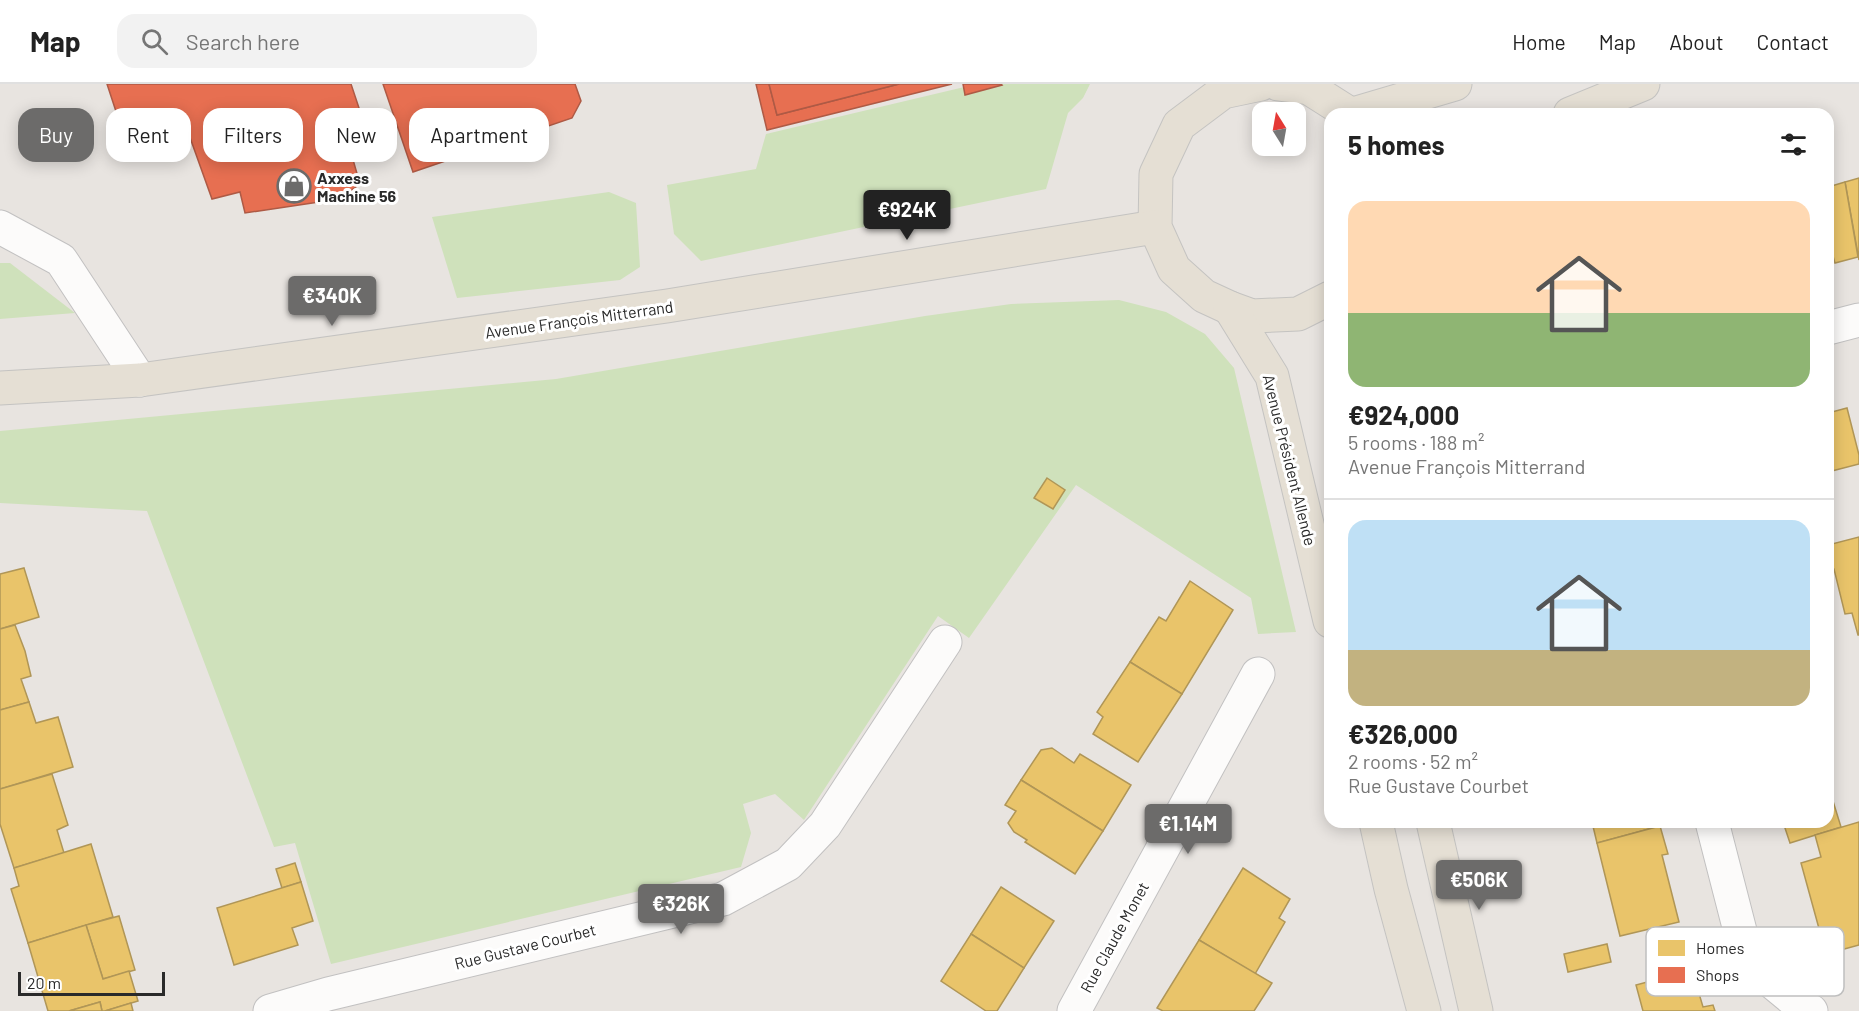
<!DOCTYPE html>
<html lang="en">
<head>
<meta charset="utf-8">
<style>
	body { margin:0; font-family:Barlow,sans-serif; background:#f2f2f2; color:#222; height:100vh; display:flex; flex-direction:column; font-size:22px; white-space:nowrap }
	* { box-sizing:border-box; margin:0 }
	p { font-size:20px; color:#767676 }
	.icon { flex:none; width:33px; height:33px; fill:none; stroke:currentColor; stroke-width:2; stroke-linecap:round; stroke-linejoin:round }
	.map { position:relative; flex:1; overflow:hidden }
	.panel { position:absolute; left:1324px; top:24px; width:510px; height:720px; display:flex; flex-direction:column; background:#fff; border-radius:18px; box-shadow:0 3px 15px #0003 }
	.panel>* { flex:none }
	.hud { position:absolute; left:18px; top:24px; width:570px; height:54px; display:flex; gap:12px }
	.needle { width:39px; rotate:349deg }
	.controls { position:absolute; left:1252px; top:18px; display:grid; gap:12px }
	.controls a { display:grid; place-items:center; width:54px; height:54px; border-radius:12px; background:#fff; box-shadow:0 3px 15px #0003; font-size:30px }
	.scale { position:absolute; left:18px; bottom:15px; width:147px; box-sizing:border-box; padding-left:6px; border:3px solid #2a2a2a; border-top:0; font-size:16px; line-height:21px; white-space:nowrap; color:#2a2a2a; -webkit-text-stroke:4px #fff; paint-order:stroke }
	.price { position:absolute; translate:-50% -51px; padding:0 14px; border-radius:6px; background:#6c6b6a; color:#fff; font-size:20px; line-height:39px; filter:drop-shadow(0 2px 3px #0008) }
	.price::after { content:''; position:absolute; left:50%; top:36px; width:18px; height:14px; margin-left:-9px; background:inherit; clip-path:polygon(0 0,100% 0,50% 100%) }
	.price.current { background:#222; color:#fff }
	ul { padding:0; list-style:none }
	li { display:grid; align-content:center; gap:12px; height:318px; padding:0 24px }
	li+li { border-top:2px solid #e0e0e0 }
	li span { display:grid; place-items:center; height:186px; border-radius:18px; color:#555 }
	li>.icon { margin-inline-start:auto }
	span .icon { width:108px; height:108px; fill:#fffc; stroke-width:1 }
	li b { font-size:26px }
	h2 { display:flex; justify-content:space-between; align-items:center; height:72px; padding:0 24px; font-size:26px }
	.pill { padding:0 21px; border-radius:18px; background:#fff; box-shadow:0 3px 15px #0003; font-size:21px; line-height:54px }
	.pill.current { background:#6c6b6a; color:#fff }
	header { display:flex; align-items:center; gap:36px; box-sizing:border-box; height:84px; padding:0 30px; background:#fff; border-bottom:2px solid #e0e0e0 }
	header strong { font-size:28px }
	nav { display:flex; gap:33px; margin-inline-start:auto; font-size:21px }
	.search { width:420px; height:54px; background:#f2f2f2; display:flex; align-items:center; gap:15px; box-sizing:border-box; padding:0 21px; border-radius:18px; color:#767676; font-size:22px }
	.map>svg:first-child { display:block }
	.green { fill:#cfe1bb }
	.homes { fill:#e9c46a; stroke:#b09657; stroke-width:1.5 }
	.shops { fill:#e76f51; stroke:#ae5a45; stroke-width:1.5 }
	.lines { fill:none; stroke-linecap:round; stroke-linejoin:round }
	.minor-casing { stroke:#c2c1c1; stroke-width:35 }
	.major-casing { stroke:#c4c3c1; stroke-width:35 }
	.minor { stroke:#fcfbfa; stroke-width:33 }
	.major { stroke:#e5dfd4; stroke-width:33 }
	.labels { text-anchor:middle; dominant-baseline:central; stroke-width:6; stroke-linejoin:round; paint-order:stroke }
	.poi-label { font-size:16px; font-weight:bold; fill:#2a2a2a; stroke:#fff; text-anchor:start }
	.street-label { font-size:16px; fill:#2a2a2a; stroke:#fff }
	.key { fill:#fff; stroke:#bfbfbf; stroke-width:1.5 }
	.key-label { font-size:16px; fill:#2a2a2a }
</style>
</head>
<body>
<header>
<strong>Map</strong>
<div class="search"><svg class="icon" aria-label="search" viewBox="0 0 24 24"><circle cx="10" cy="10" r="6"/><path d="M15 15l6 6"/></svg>Search here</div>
<nav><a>Home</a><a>Map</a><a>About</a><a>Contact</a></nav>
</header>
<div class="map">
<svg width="1859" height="927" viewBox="0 0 1859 927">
	<rect width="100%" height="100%" fill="#e8e4e0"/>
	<!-- green -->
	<g class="green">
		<path d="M 977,0 L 1090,0 L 1083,14 L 1068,29 L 1046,105 L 701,177 L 674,150 L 667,101 L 756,85 L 766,50 Z"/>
		<path d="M 609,108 L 636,119 L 640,183 L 620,196 L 457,214 L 432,133 Z"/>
		<path d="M 0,179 L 10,179 L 75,229 L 0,235 Z"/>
		<path d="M 1119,216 L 1166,228 L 1205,250 L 1234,284 L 1296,548 L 1258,550 L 1251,514 L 1076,401 L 969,554 L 938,532 L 804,736 L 775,710 L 743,720 L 751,749 L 741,783 L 331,880 L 295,759 L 274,763 L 147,427 L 0,419 L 0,347 L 556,295 L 925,232 L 1011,220 Z"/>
	</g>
	<!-- homes -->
	<g class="homes">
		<path d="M 1859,94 L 1859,176 L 1845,98 Z"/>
		<path d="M 1845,98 L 1858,173 L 1835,179 L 1828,155 L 1828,103 Z"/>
		<path d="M 1847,324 L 1859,371 L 1859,380 L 1828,388 L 1828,329 Z"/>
		<path d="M 1047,394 L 1065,406 L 1053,425 L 1034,414 Z"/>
		<path d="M 1859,453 L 1859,551 L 1858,551 L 1852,529 L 1845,530 L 1834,485 L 1828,486 L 1828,461 Z"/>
		<path d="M 24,484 L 39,533 L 0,545 L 0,490 Z"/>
		<path d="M 1190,497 L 1233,526 L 1182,610 L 1130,578 L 1159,533 L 1166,537 Z"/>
		<path d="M 15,541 L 25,567 L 31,592 L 21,595 L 29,618 L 0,626 L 0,545 Z"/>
		<path d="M 1130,578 L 1182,610 L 1138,678 L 1093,650 L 1103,633 L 1097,628 Z"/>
		<path d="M 29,618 L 36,639 L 58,633 L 73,683 L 0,705 L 0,626 Z"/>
		<path d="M 1052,664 L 1074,679 L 1080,670 L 1131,701 L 1103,747 L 1021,696 L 1041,666 Z"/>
		<path d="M 52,690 L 68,741 L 57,746 L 64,769 L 14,784 L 0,740 L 0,705 Z"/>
		<path d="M 1021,696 L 1103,747 L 1075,790 L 1025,758 L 1027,756 L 1014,748 L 1008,739 L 1016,727 L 1005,721 Z"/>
		<path d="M 1828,701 L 1841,743 L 1790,759 L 1783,738 L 1828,738 Z"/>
		<path d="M 1592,738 L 1659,738 L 1660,742 L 1597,759 Z"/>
		<path d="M 1859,738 L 1859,861 L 1826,870 L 1801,779 L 1821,773 L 1815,751 Z"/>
		<path d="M 1660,742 L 1668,770 L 1662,771 L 1679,838 L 1620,852 L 1597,759 Z"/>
		<path d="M 91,760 L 113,833 L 28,859 L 11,805 L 19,802 L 14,784 Z"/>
		<path d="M 295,779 L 301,798 L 282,804 L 276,785 Z"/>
		<path d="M 1243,784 L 1290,815 L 1279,834 L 1285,838 L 1255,890 L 1199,856 Z"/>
		<path d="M 301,798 L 313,837 L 292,844 L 298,861 L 234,881 L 217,824 Z"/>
		<path d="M 1001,803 L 1054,837 L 1024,884 L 971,850 Z"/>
		<path d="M 119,832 L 135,886 L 103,895 L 86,841 Z"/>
		<path d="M 86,841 L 103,895 L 129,887 L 138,917 L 105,927 L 102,927 L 100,918 L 69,927 L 48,927 L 28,859 Z"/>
		<path d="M 971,850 L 1024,884 L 997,927 L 986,927 L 941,897 Z"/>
		<path d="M 1199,856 L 1272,899 L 1254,927 L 1163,927 L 1157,924 Z"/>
		<path d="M 1607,860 L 1611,878 L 1568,888 L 1564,870 Z"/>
		<path d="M 1692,886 L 1703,923 L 1713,921 L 1715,927 L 1643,927 L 1636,901 Z"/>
		<path d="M 100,918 L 102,927 L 69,927 Z"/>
		<path d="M 131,919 L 133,927 L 105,927 Z"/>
	</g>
	<!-- shops -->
	<g class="shops">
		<path d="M 107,0 L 351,0 L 360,27 L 341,34 L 360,100 L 339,115 L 245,129 L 240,108 L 212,115 L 188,48 L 128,64 Z"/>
		<path d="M 383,0 L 575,0 L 581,17 L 572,34 L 413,88 Z"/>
		<path d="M 756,0 L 769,0 L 777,31 L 899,0 L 952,0 L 767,46 Z"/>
		<path d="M 769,0 L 899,0 L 777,31 Z"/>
		<path d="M 963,0 L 1001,0 L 1002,1 L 965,11 Z"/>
	</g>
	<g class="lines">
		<!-- minor casing -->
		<g class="minor-casing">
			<g id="minor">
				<path d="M 0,143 L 61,176 L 140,296"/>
				<path d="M 1828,244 L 1859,236"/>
				<path d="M 1712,738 L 1748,878 L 1800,921 L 1811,927"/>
				<path d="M 270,927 L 328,910 L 723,815 L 788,780 L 825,741 L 945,558"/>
				<path d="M 1074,927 L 1258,590"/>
			</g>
		</g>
		<!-- major casing -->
		<g class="major-casing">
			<g id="major">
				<path d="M 1261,0 L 1223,8 L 1179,41 L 1156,90 L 1155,143 L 1174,185 L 1204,212 L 1230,224 L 1252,232 L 1298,230 L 1330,214"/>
				<path d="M 1278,0 L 1309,4 L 1350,30"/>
				<path d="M 1353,30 L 1455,0"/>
				<path d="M 1570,30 L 1643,0"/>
				<path d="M 1230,224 L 1272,292 L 1330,537"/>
				<path d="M 0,304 L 140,296 L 667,222 L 1155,143"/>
				<path d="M 1376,738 L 1391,805 L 1424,927"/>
				<path d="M 1433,738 L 1476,927"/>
			</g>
		</g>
		<!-- minor -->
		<use href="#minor" class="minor"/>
		<!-- major -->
		<use href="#major" class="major"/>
	</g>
	<!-- icons -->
	<defs>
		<g id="shop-ring" transform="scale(1.725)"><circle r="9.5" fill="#fff" stroke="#6c6b6a" stroke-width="1.5"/><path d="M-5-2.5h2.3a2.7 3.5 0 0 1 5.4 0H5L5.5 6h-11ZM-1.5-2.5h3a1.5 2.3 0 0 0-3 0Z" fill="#6c6b6a"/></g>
	</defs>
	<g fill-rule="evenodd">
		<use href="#shop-ring" x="294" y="102"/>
	</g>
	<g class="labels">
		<!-- poi labels -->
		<g class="poi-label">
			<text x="317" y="93">Axxess<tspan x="317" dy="18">Machine 56</tspan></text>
		</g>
		<!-- street labels -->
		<g class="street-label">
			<text transform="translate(579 235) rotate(-8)">Avenue François Mitterrand</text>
			<text transform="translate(1290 376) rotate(76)">Avenue Président Allende</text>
			<text transform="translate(1114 853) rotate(-61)">Rue Claude Monet</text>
			<text transform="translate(525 862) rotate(-14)">Rue Gustave Courbet</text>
		</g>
	</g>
	<!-- legend -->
	<rect x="1646" y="843" width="198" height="69" rx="9" class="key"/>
	<rect x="1658" y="856" width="27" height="16" fill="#e9c46a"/>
	<rect x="1658" y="883" width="27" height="16" fill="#e76f51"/>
	<g class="key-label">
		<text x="1696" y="870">Homes</text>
		<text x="1696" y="897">Shops</text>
	</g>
</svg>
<div class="controls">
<a><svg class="needle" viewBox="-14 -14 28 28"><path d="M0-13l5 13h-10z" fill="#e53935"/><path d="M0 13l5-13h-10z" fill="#767676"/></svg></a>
</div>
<div class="scale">20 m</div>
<b class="price current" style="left:907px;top:157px">€924K</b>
<b class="price" style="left:332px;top:243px">€340K</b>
<b class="price" style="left:1188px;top:771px">€1.14M</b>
<b class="price" style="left:1479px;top:827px">€506K</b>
<b class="price" style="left:681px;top:851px">€326K</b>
<div class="hud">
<a class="pill current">Buy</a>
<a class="pill">Rent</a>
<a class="pill">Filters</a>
<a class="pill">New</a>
<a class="pill">Apartment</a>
</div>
<section class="panel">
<h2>5 homes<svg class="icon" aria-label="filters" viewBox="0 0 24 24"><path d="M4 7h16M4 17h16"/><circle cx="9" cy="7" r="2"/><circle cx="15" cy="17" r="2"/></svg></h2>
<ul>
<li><span style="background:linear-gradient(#ffd9b3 60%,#8fb573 0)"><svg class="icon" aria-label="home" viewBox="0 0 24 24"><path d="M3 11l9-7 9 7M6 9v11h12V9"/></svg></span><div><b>€924,000</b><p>5 rooms · 188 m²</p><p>Avenue François Mitterrand</p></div></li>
<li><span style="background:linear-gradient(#bfe0f5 70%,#c2b280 0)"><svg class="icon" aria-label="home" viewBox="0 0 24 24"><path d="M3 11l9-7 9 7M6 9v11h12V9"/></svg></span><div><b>€326,000</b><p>2 rooms · 52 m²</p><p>Rue Gustave Courbet</p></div></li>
</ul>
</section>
</div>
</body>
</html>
